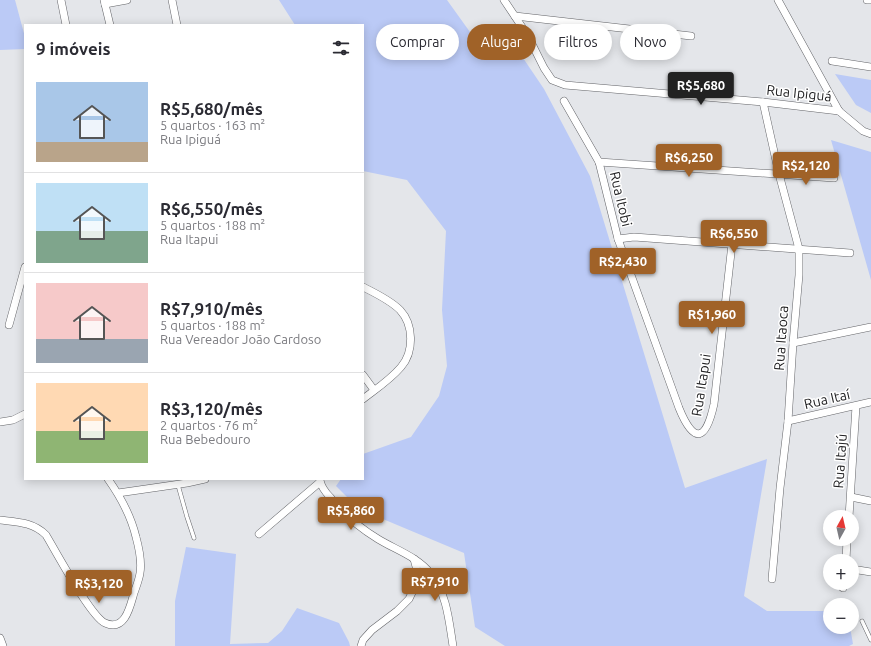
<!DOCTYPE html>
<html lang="pt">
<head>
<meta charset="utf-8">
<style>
	body { margin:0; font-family:Ubuntu,sans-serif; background:#f7f7f7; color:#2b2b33; height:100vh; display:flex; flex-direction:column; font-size:15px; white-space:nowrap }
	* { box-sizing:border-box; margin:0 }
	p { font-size:13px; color:#7c7c81 }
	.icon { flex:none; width:22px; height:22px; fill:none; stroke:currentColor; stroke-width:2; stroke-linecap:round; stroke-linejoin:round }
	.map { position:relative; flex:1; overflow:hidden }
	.drawer { position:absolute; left:24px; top:24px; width:340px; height:456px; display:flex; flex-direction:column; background:#fff; border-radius:0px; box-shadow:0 2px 10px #0003 }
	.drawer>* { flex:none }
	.top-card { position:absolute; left:376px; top:24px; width:380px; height:36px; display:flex; gap:8px }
	.needle { width:26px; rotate:8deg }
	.fabs { position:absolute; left:823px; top:510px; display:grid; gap:8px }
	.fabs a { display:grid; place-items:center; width:36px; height:36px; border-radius:50%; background:#fff; box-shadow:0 2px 10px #0003; font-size:20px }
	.price { position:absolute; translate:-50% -34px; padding:0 9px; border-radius:4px; background:#a06228; color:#fff; font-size:13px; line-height:26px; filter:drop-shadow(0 1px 2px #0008) }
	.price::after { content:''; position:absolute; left:50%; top:24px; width:12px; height:9px; margin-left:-6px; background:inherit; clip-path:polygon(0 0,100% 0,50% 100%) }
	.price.current { background:#222; color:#fff }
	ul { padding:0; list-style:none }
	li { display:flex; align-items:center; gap:12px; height:100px; padding:0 12px }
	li+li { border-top:1px solid #e1e1e2 }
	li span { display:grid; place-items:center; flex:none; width:112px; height:80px; border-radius:0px; color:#555 }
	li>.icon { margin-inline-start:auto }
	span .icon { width:48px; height:48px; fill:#fffc; stroke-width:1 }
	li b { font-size:17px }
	h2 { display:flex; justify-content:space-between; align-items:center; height:48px; padding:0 12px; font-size:17px }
	.pill { padding:0 14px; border-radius:18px; background:#fff; box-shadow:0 2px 10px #0003; font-size:14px; line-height:36px }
	.pill.current { background:#a06228; color:#fff }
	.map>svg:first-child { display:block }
	.green { fill:#bbcaf6 }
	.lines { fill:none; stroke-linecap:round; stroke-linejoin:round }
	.lane-casing { stroke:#636468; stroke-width:4.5 }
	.street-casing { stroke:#636468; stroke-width:8 }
	.lane { stroke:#fff; stroke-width:3.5 }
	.street { stroke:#fff; stroke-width:7 }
	.labels { text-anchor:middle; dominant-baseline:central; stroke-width:3; stroke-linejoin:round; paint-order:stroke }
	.street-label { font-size:14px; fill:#222224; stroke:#fff }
</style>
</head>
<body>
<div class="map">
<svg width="871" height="646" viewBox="0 0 871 646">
	<rect width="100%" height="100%" fill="#e4e6ea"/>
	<!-- green -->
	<g class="green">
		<path d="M 0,0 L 15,0 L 25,37 L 25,49 L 0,50 Z"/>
		<path d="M 279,0 L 447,0 L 480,46 L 519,52 L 544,89 L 590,176 L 685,488 L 767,459 L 744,596 L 767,611 L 830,611 L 830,627 L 850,627 L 853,644 L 849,646 L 505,646 L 475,627 L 464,553 L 359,509 L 336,486 L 341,479 L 363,479 L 363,454 L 411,437 L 439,396 L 447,366 L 442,310 L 446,231 L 407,180 L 363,171 L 363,25 L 295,25 Z"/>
		<path d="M 835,74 L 871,80 L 871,113 L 856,105 Z"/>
		<path d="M 831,140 L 871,152 L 871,280 Z"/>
		<path d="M 186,547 L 236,554 L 230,644 L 268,643 L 282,631 L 297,608 L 339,623 L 349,642 L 350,646 L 175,646 L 175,601 Z"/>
	</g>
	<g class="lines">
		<!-- lane casing -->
		<g class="lane-casing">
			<g id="lane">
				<path d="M 178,485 L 187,517 L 194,538"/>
				<path d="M 862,621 L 871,640"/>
			</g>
		</g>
		<!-- street casing -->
		<g class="street-casing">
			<g id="street">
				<path d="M 61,0 L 66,25"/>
				<path d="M 104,0 L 110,25"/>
				<path d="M 172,0 L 177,25"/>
				<path d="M 504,0 L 528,36 L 544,68 L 552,80 L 565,85 L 763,102 L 839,111"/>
				<path d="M 778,0 L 839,111 L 863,131 L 871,134"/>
				<path d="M 867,0 L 871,0"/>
				<path d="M 105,4 L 127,0"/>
				<path d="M 515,16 L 691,36"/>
				<path d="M 832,61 L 871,67"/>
				<path d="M 564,101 L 599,162 L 618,239 L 679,408 C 694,445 706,441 714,404 L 732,244"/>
				<path d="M 763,102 L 779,174 L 799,249 L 799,275 L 793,343 L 788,421 L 780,488 L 772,579"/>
				<path d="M 599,162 L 834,178"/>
				<path d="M 618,239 L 634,237 L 850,253"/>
				<path d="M 363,287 C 375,293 390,300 400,310 C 414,325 414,352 401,367 C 390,380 376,389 363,399"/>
				<path d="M 9,325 L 25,267"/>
				<path d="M 793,343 L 871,327"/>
				<path d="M 363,375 L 374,390"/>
				<path d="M 788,421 L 871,402"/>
				<path d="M 0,422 L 13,420 L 25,414"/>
				<path d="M 320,479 C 320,485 326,493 330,497 C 343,514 360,528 378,539 C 396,550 418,557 431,574 C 447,594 449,621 453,646"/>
				<path d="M 118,493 L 187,483 L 205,479"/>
				<path d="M 851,497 L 871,501"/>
				<path d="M 849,517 L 856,406"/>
				<path d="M 0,520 C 17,522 33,522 46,535 C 56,552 91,617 105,623 C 125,632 130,607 134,593 C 136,587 139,580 140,573 C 142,561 139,548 136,537 C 131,516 120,496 108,479"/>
				<path d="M 259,534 L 320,482"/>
				<path d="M 846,561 L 847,539"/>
				<path d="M 852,569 L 871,572"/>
				<path d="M 843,588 L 844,583"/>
				<path d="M 0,638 L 3,646"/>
				<path d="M 361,646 L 363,640 L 372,630 L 397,611 L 409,599 L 417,582 L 418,574 L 414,559"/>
			</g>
		</g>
		<!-- lane -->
		<use href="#lane" class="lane"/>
		<!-- street -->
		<use href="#street" class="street"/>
	</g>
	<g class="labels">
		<!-- street labels -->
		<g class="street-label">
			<text transform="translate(799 93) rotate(6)">Rua Ipiguá</text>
			<text transform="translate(621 199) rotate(77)">Rua Itobi</text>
			<text transform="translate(781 338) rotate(-86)">Rua Itaoca</text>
			<text transform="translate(701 385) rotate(-81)">Rua Itapui</text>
			<text transform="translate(827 399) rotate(-13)">Rua Itaí</text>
			<text transform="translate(840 461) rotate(-86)">Rua Itajú</text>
		</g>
	</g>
</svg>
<div class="fabs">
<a><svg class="needle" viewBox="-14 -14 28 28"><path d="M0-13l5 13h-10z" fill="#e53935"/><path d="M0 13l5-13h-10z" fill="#7c7c81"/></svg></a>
<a>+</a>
<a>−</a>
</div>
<b class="price current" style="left:701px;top:106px">R$5,680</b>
<b class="price" style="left:689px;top:178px">R$6,250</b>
<b class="price" style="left:806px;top:186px">R$2,120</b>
<b class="price" style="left:734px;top:254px">R$6,550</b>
<b class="price" style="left:623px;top:282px">R$2,430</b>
<b class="price" style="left:712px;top:335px">R$1,960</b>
<b class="price" style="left:351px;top:531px">R$5,860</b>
<b class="price" style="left:435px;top:602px">R$7,910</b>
<b class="price" style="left:99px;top:604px">R$3,120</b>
<div class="top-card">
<a class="pill">Comprar</a>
<a class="pill current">Alugar</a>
<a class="pill">Filtros</a>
<a class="pill">Novo</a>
</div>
<section class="drawer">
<h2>9 imóveis<svg class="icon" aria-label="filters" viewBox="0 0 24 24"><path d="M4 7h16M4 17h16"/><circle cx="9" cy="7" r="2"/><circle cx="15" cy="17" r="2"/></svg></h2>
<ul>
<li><span style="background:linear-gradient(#a9c7e8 75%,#b9a48a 0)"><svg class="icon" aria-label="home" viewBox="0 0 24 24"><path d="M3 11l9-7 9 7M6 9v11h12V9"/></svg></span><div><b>R$5,680/mês</b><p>5 quartos · 163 m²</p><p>Rua Ipiguá</p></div></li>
<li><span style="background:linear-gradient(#bfe0f5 60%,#7fa58c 0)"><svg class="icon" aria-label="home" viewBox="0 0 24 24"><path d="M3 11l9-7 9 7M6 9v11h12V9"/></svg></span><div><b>R$6,550/mês</b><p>5 quartos · 188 m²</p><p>Rua Itapui</p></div></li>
<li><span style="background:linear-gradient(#f6c9c9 70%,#9aa5b1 0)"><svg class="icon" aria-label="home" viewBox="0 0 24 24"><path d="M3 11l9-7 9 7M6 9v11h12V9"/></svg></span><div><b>R$7,910/mês</b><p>5 quartos · 188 m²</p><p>Rua Vereador João Cardoso</p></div></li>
<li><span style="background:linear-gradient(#ffd9b3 60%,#8fb573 0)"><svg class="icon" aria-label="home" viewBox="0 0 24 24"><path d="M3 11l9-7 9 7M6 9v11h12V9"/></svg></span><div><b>R$3,120/mês</b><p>2 quartos · 76 m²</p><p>Rua Bebedouro</p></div></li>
</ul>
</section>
</div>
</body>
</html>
